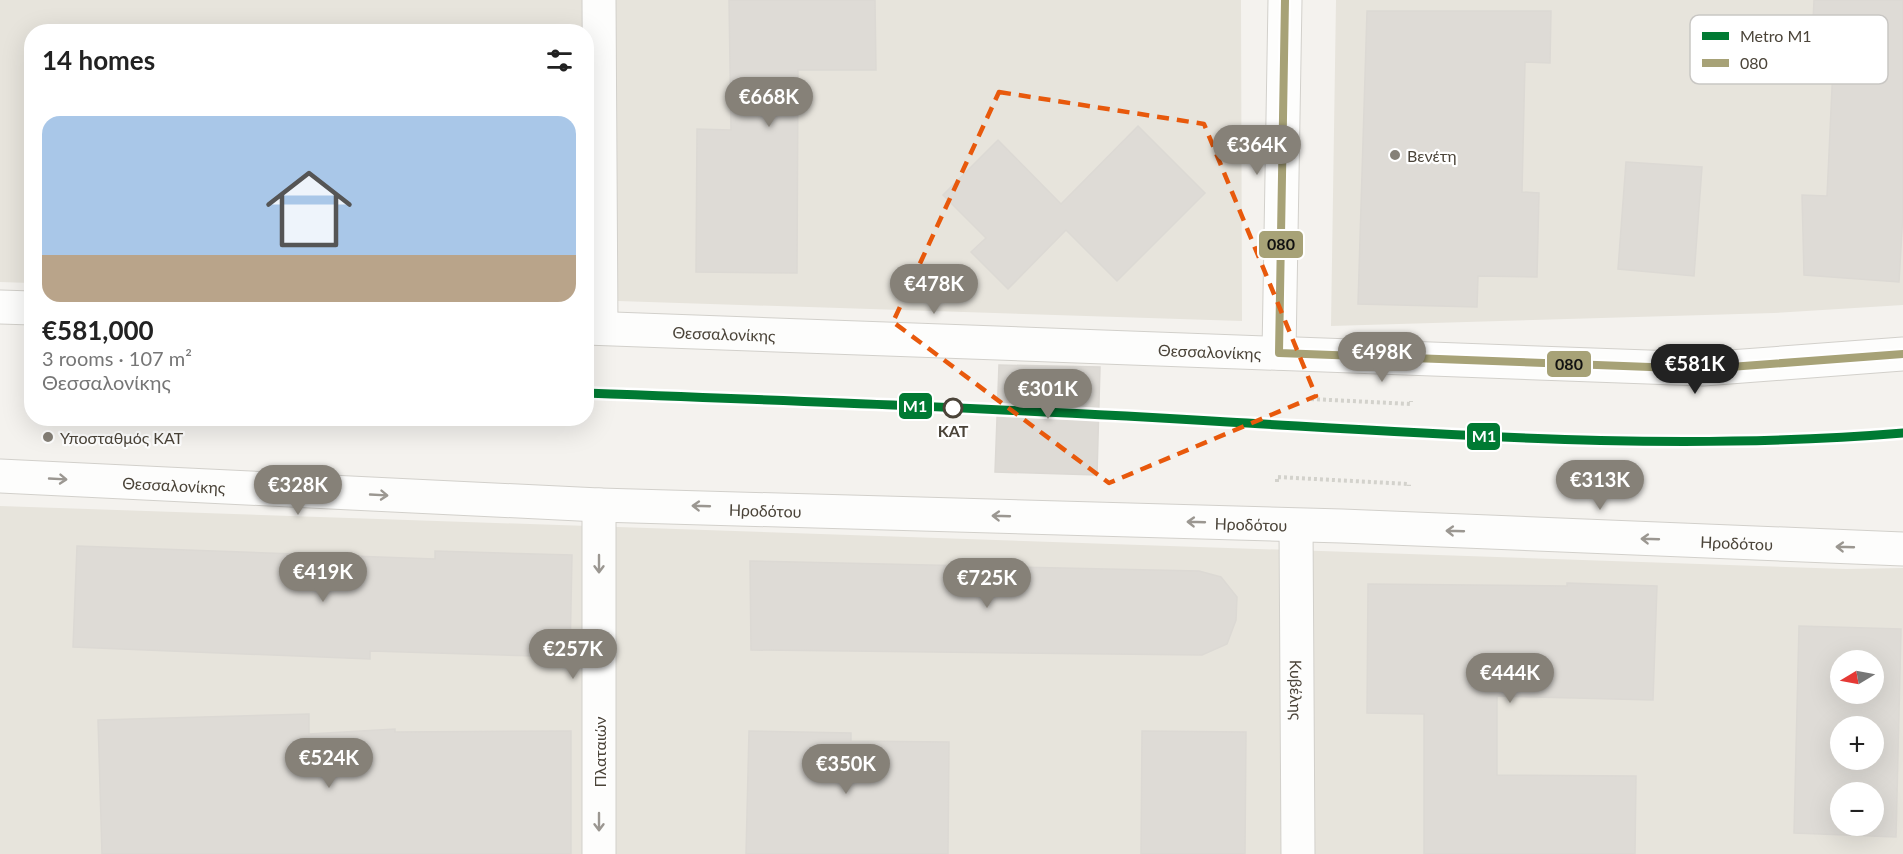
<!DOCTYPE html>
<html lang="en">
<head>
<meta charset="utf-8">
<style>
	body { margin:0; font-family:Lato,sans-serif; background:#f2f2f2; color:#222; height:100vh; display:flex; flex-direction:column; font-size:22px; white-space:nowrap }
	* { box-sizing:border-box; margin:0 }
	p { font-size:20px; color:#767676 }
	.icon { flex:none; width:33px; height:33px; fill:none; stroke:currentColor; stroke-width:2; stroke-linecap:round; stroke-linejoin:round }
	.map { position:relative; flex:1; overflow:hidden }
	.sheet { position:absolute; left:24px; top:24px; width:570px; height:402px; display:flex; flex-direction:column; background:#fff; border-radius:24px; box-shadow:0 6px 24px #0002 }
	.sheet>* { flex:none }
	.needle { width:39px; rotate:260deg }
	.tools { position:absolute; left:1830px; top:650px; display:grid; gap:12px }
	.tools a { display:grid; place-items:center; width:54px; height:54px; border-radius:50%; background:#fff; box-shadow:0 6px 24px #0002; font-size:30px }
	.price { position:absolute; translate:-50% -51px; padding:0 14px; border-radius:21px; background:#868178; color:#fff; font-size:20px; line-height:39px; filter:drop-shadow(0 2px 3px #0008) }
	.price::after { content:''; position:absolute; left:50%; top:36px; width:18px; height:14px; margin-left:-9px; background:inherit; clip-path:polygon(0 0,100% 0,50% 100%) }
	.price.selected { background:#222; color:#fff }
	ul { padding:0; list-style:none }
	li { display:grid; align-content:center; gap:12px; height:318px; padding:0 18px }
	li span { display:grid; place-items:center; height:186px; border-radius:18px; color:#555 }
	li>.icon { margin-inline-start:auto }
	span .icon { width:108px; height:108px; fill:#fffc; stroke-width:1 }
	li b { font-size:26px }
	h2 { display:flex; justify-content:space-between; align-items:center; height:72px; padding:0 18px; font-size:26px }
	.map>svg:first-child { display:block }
	.residential { fill:#e7e4dc; fill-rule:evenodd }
	.building { fill:#dedbd6; stroke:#dcd9d4; stroke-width:1.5; fill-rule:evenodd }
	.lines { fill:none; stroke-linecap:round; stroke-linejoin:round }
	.street-casing { stroke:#d2d0cb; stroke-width:35 }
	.path { stroke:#d3d2cc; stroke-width:4; stroke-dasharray:3 3; stroke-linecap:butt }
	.street { stroke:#fdfdfc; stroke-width:33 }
	.bus-1-casing { stroke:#fff; stroke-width:12 }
	.bus-1 { stroke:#a7a277; stroke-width:8 }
	.metro-1-casing { stroke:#fff; stroke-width:14 }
	.metro-1 { stroke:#007a33; stroke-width:9 }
	.oneway { stroke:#9b9791 }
	.marked { fill:none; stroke:#e8590c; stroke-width:4.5; stroke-dasharray:12 8; stroke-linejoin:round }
	.poi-dot { fill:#868178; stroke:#fff; stroke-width:2 }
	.stop-dot { fill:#fff; stroke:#4b4439; stroke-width:3 }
	.labels { text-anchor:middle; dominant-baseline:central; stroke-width:4.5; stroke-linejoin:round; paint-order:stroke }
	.poi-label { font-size:16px; fill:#4b4439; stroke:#fff; text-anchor:start }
	.street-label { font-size:16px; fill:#4b4439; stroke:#fff }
	.stop-label { font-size:16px; font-weight:bold; fill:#4b4439; stroke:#fff }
	.key { fill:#fff; stroke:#c9c7c4; stroke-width:1.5 }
	.key-label { font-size:16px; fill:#4b4439 }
	.line-badge { stroke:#fff; stroke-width:2 }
	.badge-label { font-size:16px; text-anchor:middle; font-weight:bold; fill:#fff }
	.pale-badge-label { font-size:16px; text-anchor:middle; font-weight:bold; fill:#111 }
</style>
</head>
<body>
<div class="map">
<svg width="1903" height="854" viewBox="0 0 1903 854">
	<rect width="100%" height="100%" fill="#f4f2ee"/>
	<!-- residential -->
	<g class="residential">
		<path d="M 0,0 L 1241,0 L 1242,321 L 587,300 L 586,32 L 32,32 L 31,283 L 0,282 Z"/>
		<path d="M 1336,0 L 1903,0 L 1903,305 L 1774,313 L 1331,326 Z"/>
		<path d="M 0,506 L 1846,569 L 1903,568 L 1903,854 L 0,854 ZM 1840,660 L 1874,660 L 1874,693 L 1840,693 ZM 1840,726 L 1874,726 L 1874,759 L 1840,759 ZM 1840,792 L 1874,792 L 1874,825 L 1840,825 Z"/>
	</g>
	<!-- building -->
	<g class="building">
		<path d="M 729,0 L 875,0 L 876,70 L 798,70 L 797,273 L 696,272 L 697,129 L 731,130 Z"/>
		<path d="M 1814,0 L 1903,0 L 1903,213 L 1899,282 L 1804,275 L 1802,195 L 1827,196 L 1834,45 L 1812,44 Z"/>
		<path d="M 1367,11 L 1551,11 L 1550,63 L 1525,62 L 1522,192 L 1539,193 L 1537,277 L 1478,276 L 1477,307 L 1358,304 Z"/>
		<path d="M 1138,126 L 1205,193 L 1117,281 L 1066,230 L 1008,289 L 971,252 L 986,238 L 943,195 L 998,140 L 1061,204 Z"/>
		<path d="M 1626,162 L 1702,167 L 1694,276 L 1618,269 Z"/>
		<path d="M 999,365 L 1100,367 L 1097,475 L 995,472 Z"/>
		<path d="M 77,546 L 435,559 L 435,551 L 572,555 L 570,657 L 370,651 L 370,659 L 73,647 Z"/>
		<path d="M 750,561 L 1199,571 L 1221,577 L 1237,597 L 1236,620 L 1227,644 L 1202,655 L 751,650 Z"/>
		<path d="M 1567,583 L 1657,586 L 1653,700 L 1497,696 L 1497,775 L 1636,776 L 1635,854 L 1424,854 L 1424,714 L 1367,713 L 1368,584 L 1567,586 Z"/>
		<path d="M 1799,626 L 1901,629 L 1896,837 L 1794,833 ZM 1840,660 L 1874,660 L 1874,693 L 1840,693 ZM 1840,726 L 1874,726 L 1874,759 L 1840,759 ZM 1840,792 L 1874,792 L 1874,825 L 1840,825 Z"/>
		<path d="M 309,714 L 309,734 L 395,729 L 395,732 L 571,731 L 571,854 L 102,854 L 98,720 Z"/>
		<path d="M 749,731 L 851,733 L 851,741 L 949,742 L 948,854 L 746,854 Z"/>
		<path d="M 1142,731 L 1246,732 L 1245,854 L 1141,854 Z"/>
	</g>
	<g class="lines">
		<!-- street casing -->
		<g class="street-casing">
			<g id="street">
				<path d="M 599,0 L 601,328"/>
				<path d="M 0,307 L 32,308"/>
				<path id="s1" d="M 586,328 L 1703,369 L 1903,354"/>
				<path d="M 1279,353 L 1285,0"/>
				<path id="s2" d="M 0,476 L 599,505 L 1342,526 L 1903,549"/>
				<path id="s3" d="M 1296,526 L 1298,854"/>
				<path d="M 599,854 L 599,505"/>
			</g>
		</g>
		<!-- path -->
		<g class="path">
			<path d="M 1311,399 L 1411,404 L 1411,401"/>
			<path d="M 1277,482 L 1277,477 L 1409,484 L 1409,486"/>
		</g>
		<!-- street -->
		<use href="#street" class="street"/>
		<!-- bus-1 casing -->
		<g class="bus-1-casing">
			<path id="bus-1" d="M 1285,0 L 1279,353 L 1703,369 L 1903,354"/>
		</g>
		<!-- bus-1 -->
		<use href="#bus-1" class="bus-1"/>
		<!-- metro-1 casing -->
		<g class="metro-1-casing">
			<path id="metro-1" d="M 586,393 C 801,401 1015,409 1228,422 C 1454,435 1678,452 1903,433"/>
		</g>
		<!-- metro-1 -->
		<use href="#metro-1" class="metro-1"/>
	</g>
	<!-- one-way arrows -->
	<defs><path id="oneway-shaft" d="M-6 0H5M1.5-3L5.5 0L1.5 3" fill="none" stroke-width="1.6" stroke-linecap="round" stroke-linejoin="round" transform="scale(1.5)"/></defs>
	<g class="oneway">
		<use href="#oneway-shaft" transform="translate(58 479) rotate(3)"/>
		<use href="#oneway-shaft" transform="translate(379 495) rotate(3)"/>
		<use href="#oneway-shaft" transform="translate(701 506) rotate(-178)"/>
		<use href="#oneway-shaft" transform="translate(1001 516) rotate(-178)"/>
		<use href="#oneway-shaft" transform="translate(1196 522) rotate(-178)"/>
		<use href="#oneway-shaft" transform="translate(1455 531) rotate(-178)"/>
		<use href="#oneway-shaft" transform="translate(1650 539) rotate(-178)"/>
		<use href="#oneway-shaft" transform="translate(1845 547) rotate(-178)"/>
		<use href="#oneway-shaft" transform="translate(599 564) rotate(90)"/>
		<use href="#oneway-shaft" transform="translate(599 822) rotate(90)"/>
	</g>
	<!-- marked area -->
	<path class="marked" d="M 999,92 L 1204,124 L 1316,396 L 1109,483 L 893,322 Z"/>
	<!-- markers -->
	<g class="poi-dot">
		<circle cx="1395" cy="155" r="6"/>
		<circle cx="48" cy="437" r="6"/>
	</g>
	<circle class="stop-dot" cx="953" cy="408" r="9"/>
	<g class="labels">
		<!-- poi labels -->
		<g class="poi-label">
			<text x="1407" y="155">Βενέτη</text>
			<text x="60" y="437">Υποσταθμός ΚΑΤ</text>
		</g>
		<!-- street labels -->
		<g class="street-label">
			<text stroke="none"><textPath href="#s1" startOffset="138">Θεσσαλονίκης</textPath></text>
			<text stroke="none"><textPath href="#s1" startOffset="624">Θεσσαλονίκης</textPath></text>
			<text stroke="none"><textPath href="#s2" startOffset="174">Θεσσαλονίκης</textPath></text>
			<text stroke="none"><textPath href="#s2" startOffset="766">Ηροδότου</textPath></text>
			<text stroke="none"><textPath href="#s2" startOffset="1252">Ηροδότου</textPath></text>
			<text stroke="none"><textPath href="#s2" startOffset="1738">Ηροδότου</textPath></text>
			<text stroke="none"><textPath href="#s3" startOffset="164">Κυβέλης</textPath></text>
			<text transform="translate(599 752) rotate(-90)">Πλαταιών</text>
		</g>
		<!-- stop labels -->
		<g class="stop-label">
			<text x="953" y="430">ΚΑΤ</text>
		</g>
	</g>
	<!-- legend -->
	<rect x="1690" y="15" width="198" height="69" rx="9" class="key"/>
	<rect x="1702" y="32" width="27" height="8" fill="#007a33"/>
	<rect x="1702" y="59" width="27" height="8" fill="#a7a277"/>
	<g class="key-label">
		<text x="1740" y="42">Metro Μ1</text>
		<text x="1740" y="69">080</text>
	</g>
	<g class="line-badge">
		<rect x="1258" y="230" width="46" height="29" rx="6" fill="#a7a277"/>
		<rect x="1546" y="350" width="46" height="28" rx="6" fill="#a7a277"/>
		<rect x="898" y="392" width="35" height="28" rx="6" fill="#007a33"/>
		<rect x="1466" y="422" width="35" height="29" rx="6" fill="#007a33"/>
	</g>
	<g class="badge-label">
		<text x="915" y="412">Μ1</text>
		<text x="1484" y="442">Μ1</text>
	</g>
	<g class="pale-badge-label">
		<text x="1281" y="250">080</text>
		<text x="1569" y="370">080</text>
	</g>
</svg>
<div class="tools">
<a><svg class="needle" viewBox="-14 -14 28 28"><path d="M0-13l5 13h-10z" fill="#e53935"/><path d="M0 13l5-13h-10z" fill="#767676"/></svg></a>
<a>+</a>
<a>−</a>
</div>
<b class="price" style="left:769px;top:128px">€668K</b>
<b class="price" style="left:1257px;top:176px">€364K</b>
<b class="price" style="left:934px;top:315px">€478K</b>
<b class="price" style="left:1382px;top:383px">€498K</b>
<b class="price selected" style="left:1695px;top:395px">€581K</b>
<b class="price" style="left:1048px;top:420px">€301K</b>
<b class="price" style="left:1600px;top:511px">€313K</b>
<b class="price" style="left:298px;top:516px">€328K</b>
<b class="price" style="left:323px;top:603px">€419K</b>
<b class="price" style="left:987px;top:609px">€725K</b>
<b class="price" style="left:573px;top:680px">€257K</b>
<b class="price" style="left:1510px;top:704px">€444K</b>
<b class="price" style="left:329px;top:789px">€524K</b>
<b class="price" style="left:846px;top:795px">€350K</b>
<section class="sheet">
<h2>14 homes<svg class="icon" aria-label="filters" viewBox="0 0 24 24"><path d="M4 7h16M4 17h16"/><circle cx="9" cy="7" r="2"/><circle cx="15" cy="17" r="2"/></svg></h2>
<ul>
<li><span style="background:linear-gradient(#a9c7e8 75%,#b9a48a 0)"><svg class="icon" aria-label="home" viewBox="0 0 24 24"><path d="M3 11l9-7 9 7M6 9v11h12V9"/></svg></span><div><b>€581,000</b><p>3 rooms · 107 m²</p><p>Θεσσαλονίκης</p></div></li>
</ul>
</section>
</div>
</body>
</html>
